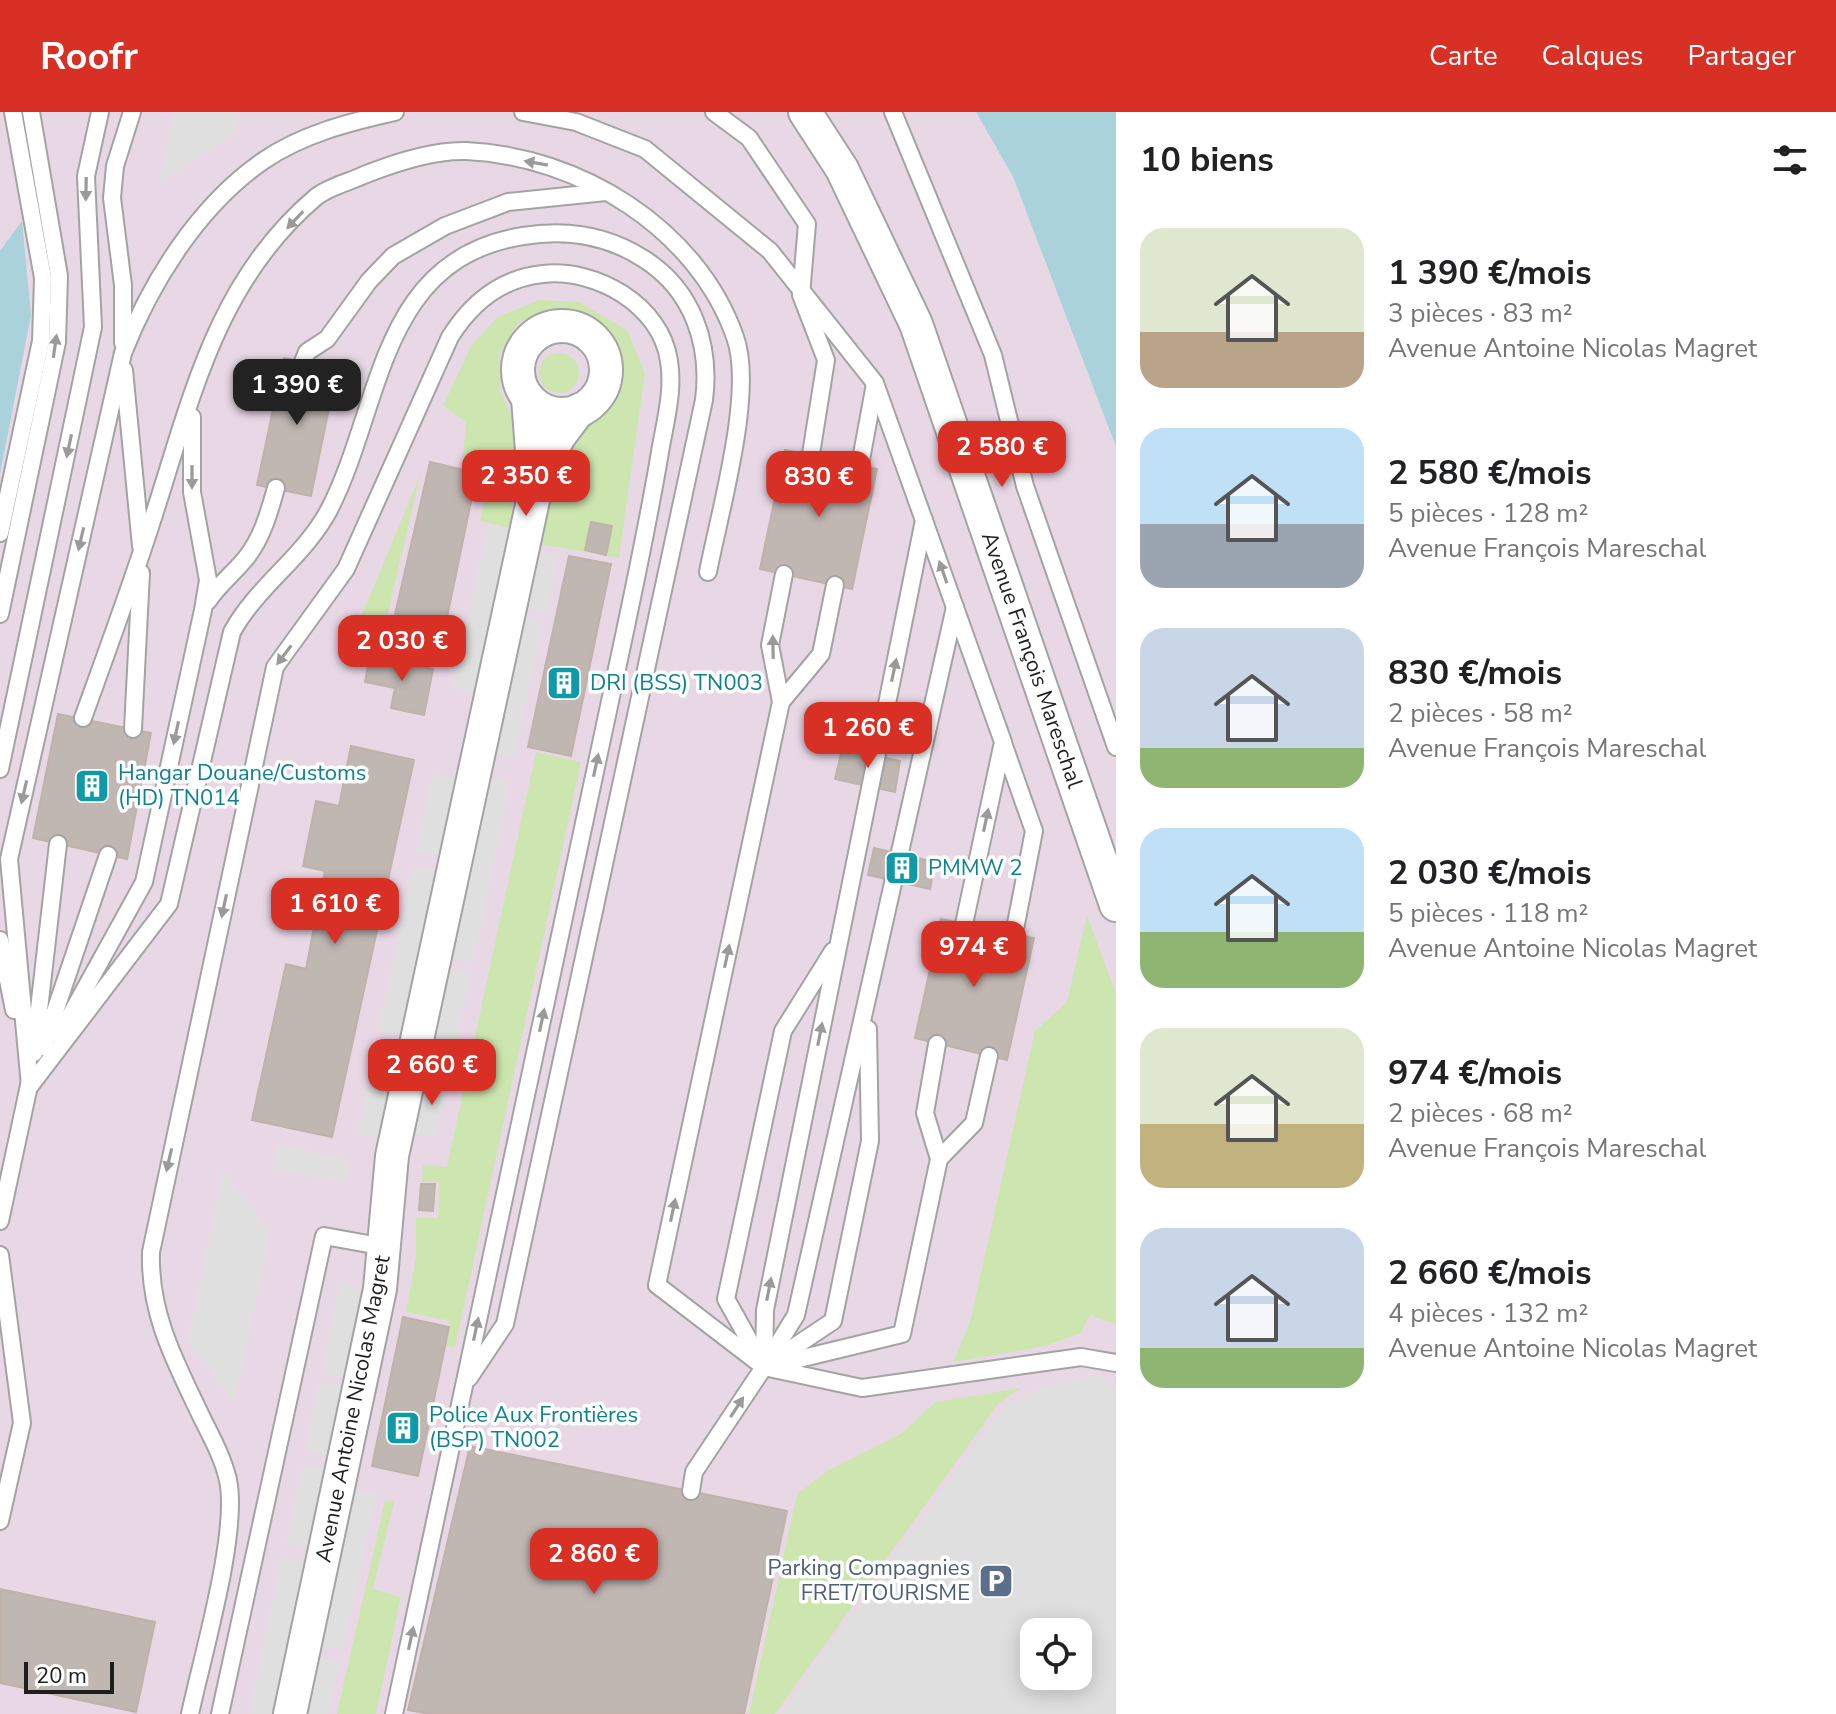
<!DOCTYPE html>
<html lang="fr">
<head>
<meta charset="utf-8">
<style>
	body { margin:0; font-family:"Nunito Sans",sans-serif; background:#f6f6f6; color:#202124; height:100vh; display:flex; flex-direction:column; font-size:30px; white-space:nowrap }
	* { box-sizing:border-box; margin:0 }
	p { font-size:26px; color:#757577 }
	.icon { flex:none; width:44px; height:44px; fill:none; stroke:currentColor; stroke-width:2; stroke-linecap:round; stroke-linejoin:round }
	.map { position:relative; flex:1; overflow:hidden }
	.details { display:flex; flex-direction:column; background:#fff; width:720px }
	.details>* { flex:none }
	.controls { position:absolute; left:1020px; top:1506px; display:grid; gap:16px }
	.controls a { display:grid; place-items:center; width:72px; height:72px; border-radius:16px; background:#fff; box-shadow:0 4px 20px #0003; font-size:40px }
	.scale { position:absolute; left:24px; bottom:20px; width:90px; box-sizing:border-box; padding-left:8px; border:4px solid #1f1f1f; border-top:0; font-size:22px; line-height:28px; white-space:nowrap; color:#1f1f1f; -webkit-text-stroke:6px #fff; paint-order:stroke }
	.price { position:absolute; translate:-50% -68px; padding:0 18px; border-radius:16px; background:#d93025; color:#fff; font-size:26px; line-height:52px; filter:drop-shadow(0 2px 4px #0008) }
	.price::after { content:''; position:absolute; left:50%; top:48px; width:24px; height:18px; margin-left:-12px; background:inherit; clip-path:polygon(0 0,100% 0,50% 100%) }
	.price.selected { background:#222; color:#fff }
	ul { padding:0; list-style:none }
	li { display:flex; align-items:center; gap:24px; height:200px; padding:0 24px }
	li span { display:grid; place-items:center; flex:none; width:224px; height:160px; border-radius:24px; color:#555 }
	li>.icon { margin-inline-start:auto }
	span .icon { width:96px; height:96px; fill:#fffc; stroke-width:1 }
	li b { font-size:34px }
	h2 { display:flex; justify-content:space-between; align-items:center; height:96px; padding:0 24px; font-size:34px }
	header { display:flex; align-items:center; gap:48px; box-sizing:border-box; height:112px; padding:0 40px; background:#d93025; color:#fff }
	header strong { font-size:38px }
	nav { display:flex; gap:44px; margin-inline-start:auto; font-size:28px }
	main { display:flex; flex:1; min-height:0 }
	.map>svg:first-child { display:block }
	.industrial { fill:#e8d8e6; fill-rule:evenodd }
	.grass { fill:#cde6af }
	.parking { fill:#dfdfdf; fill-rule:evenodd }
	.water { fill:#a9d2da }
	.building { fill:#c0b7b3; stroke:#c0b2a9; stroke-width:2 }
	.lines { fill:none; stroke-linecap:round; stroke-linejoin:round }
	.service-casing { stroke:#a3a3a3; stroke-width:20 }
	.minor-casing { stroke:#a3a3a3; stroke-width:36 }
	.service { stroke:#fff; stroke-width:16 }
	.minor { stroke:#fff; stroke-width:32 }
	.oneway { fill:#9a9a9a }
	.labels { text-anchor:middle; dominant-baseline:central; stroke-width:7; stroke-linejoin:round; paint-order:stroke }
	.street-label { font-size:22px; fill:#1f1f1f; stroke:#fff }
	.culture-label { font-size:22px; fill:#0d838f; stroke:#fff; text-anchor:start }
	.service-label { font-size:22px; fill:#4e5e75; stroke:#fff; text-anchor:end }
</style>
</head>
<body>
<header>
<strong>Roofr</strong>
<nav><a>Carte</a><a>Calques</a><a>Partager</a></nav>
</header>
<main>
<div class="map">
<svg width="1116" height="1602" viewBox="0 0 1116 1602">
	<rect width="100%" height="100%" fill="#efece6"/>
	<!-- industrial -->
	<path class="industrial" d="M 0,0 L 976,0 L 1013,65 L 1116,335 L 1116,1602 L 0,1602 ZM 1034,1520 L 1078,1520 L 1078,1564 L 1034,1564 Z"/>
	<!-- grass -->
	<g class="grass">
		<path d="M 539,188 L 579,190 L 627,218 L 645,261 L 619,446 L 539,432 L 544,396 L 580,318 L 612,294 L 621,263 L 614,239 L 600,213 L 577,201 L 556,200 L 520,209 L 500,241 L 500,279 L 518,317 L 510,416 L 480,409 L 491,357 L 463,347 L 466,310 L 443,294 L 472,232 L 498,205 Z"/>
		<circle cx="559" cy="261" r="20"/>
		<path d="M 421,361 L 383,522 L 359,510 Z"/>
		<path d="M 536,640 L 581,650 L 455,1236 L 446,1234 L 450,1209 L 406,1200 L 416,1145 L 416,1106 L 438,1106 L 439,1070 L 422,1070 L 423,1053 L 447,1055 Z"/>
		<path d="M 1087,803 L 1116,882 L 1116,1213 L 1090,1203 L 1081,1221 L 1045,1234 L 953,1250 L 970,1210 L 1035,919 L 1067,890 Z"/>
		<path d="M 1021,1276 L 998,1292 L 775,1602 L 749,1602 L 797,1382 L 829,1358 L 901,1322 L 935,1290 Z"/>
		<path d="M 385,1389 L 394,1390 L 373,1477 L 401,1485 L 376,1602 L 337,1602 Z"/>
	</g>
	<!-- parking -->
	<g class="parking">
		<path d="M 174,0 L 239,0 L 235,20 L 159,70 Z"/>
		<path d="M 488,411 L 510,416 L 475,580 L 453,576 Z"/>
		<path d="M 537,440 L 558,445 L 546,500 L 526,496 Z"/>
		<path d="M 524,506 L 543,510 L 514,645 L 495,641 Z"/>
		<path d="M 433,662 L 455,667 L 439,744 L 416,740 Z"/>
		<path d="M 488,665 L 510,669 L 473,850 L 451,846 Z"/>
		<path d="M 414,754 L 436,758 L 401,923 L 378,919 Z"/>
		<path d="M 449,859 L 470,863 L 435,1026 L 413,1022 Z"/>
		<path d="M 377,931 L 398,935 L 378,1027 L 357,1022 Z"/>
		<path d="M 277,1033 L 349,1048 L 345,1071 L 272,1056 Z"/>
		<path d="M 223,1059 L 270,1122 L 234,1290 L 188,1228 Z"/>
		<path d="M 340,1172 L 361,1176 L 342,1265 L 321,1261 Z"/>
		<path d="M 1100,1262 L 1116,1281 L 1116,1602 L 780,1602 L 1003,1295 L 1037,1277 ZM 1078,1520 L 1078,1564 L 1034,1564 L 1034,1520 Z"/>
		<path d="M 319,1271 L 340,1275 L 326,1343 L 305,1339 Z"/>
		<path d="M 302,1354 L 323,1358 L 307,1435 L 286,1431 Z"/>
		<path d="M 352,1377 L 376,1382 L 343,1537 L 321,1533 Z"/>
		<path d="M 281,1446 L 304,1450 L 272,1602 L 249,1602 Z"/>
		<path d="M 318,1546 L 339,1551 L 328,1602 L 306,1602 Z"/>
	</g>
	<!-- water -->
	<g class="water">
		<path d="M 976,0 L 1116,0 L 1116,335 L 1013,65 Z"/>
		<path d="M 22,109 L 31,203 L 0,362 L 0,139 Z"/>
	</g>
	<!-- building -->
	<g class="building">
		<path d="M 284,246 L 337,257 L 311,384 L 257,373 Z"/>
		<path d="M 785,338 L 877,357 L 852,477 L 760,457 Z"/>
		<path d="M 430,350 L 477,361 L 439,544 L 388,533 Z"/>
		<path d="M 591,410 L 612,414 L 606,443 L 585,438 Z"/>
		<path d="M 569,444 L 611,452 L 571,644 L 528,635 Z"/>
		<path d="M 370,543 L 433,557 L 424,603 L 391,596 L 395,576 L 365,570 Z"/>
		<path d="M 58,602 L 151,621 L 127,747 L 33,726 Z"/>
		<path d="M 351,634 L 414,648 L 332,1025 L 252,1008 L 286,852 L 306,857 L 325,759 L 303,754 L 316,689 L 339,694 Z"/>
		<path d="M 842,637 L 900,649 L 895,680 L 835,667 Z"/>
		<path d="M 874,736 L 935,750 L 930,777 L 868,763 Z"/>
		<path d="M 941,807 L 1034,826 L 1007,948 L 915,926 Z"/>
		<path d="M 421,1072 L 435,1072 L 433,1099 L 419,1098 Z"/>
		<path d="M 403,1205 L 449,1215 L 418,1364 L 372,1354 Z"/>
		<path d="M 470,1334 L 787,1399 L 744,1602 L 429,1602 L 408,1598 Z"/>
		<path d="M 0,1477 L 155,1510 L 136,1600 L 0,1571 Z"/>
	</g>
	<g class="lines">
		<!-- service casing -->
		<g class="service-casing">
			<g id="service">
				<path d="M 523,0 L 576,10 L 645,37 L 770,139 L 875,271 L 1003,630 L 964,812"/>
				<path d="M 714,0 L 749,26 L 807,112 L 801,183 L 826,248 L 811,342"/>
				<path d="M 893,0 L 993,243 L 1025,374 L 1116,635"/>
				<path d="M 123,231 L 123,173 L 112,86 L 115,54 L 132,0"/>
				<path d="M 303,250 L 307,240 L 327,227 L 369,169 L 393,144 L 445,114 L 508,90 L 606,80"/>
				<path d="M 124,258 L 141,434"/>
				<path d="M 860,353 L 875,272"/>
				<path d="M 0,421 L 41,229 L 43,166 L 13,0"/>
				<path d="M 208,489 C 219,472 233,462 246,446 C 262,426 269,401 276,376"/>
				<path d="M 0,502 L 57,230 L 59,164 L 31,0"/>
				<path d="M 781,590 L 821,542 L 835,473"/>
				<path d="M 83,606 C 106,542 130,477 151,412 C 190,293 214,171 316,85 C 328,75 349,70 364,63 C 394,51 433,38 466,39 C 579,44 697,116 735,225 C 755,279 719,402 708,460"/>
				<path d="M 133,617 L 141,461"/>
				<path d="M 1003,631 L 1034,719 L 1014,822"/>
				<path d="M 0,657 L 93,215 L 86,64 L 100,0"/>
				<path d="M 0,828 L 14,898"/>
				<path d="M 833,839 L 783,919 L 726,1187 L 764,1255 L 862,1276 L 1081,1245 L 1116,1251"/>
				<path d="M 59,924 L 144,770 L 203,498 L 208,468 L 192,380 L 192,305"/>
				<path d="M 43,935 L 108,743"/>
				<path d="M 34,941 L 58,732"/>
				<path d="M 30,974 L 169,792 L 232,520 C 257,474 304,445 329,398 C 383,293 378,147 523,124 C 565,117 607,123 644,147 C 693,178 711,233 704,288 L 505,1212 L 469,1266"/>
				<path d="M 30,974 L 9,747 L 123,241 C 151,170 198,94 263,49 C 302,22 350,10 395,0"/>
				<path d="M 939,1047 L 974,1011 L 989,944"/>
				<path d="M 0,1109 L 31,964"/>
				<path d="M 0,1143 L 22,1311 L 0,1409"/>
				<path d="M 776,1247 L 833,1209 L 870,1029 L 868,917"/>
				<path d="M 765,1253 L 796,1203 L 955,495"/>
				<path d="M 770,1254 L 902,1222 L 939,1047 L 925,1001 L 937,932"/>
				<path d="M 764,1255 L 765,1198 L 924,408"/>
				<path d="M 691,1379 L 694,1360 L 764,1255 L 657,1173 L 781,590 L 770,533 L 784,462"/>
				<path d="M 190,1602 C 202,1545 239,1421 228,1368 C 223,1346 212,1326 202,1306 C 176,1251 149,1203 151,1140 L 275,555 L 346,457 L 450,225 C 472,190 502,166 543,162 C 596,156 661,193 669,249 C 674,279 665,310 660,340 C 644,436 622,532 602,627 C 532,952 464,1277 394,1602"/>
				<path d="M 220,1602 L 324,1124 L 385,1135"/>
			</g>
		</g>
		<!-- minor casing -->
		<g class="minor-casing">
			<g id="minor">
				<path d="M 805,0 L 842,57 L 916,212 L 1116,793"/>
				<circle cx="562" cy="258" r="44"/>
				<path d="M 528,286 L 535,379 L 558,326 L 579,298"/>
				<path d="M 290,1602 L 380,1177 L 392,1044 L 535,379"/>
			</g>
		</g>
		<!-- service -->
		<use href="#service" class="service"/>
		<!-- minor -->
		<use href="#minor" class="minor"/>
	</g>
	<!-- one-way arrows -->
	<defs><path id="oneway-solid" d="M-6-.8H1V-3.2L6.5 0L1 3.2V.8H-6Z" transform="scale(2)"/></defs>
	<g class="oneway">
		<use href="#oneway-solid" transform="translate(536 51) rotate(-170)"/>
		<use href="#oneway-solid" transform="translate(86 77) rotate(91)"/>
		<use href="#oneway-solid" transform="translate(295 108) rotate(133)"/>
		<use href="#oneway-solid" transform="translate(55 234) rotate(-82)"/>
		<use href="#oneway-solid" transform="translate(69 334) rotate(102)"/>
		<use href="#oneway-solid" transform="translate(192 365) rotate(90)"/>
		<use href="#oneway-solid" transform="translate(81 427) rotate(103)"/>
		<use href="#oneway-solid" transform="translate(943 460) rotate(-109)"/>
		<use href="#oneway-solid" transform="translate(773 535) rotate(-91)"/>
		<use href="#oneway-solid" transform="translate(284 543) rotate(127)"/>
		<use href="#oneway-solid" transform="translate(894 558) rotate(-78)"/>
		<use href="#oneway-solid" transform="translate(176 621) rotate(102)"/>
		<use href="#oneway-solid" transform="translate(596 653) rotate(-78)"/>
		<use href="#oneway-solid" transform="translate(24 680) rotate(103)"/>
		<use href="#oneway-solid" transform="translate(986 708) rotate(-78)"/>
		<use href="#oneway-solid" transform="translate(224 794) rotate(102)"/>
		<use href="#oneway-solid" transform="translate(727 844) rotate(-78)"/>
		<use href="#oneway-solid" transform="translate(542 908) rotate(-78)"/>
		<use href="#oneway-solid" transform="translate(820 922) rotate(-79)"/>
		<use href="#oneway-solid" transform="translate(169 1048) rotate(103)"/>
		<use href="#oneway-solid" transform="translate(673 1098) rotate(-78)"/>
		<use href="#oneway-solid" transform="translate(769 1177) rotate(-79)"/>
		<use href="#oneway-solid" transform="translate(476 1217) rotate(-78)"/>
		<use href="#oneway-solid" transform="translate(737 1295) rotate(-57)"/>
		<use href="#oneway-solid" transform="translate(411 1526) rotate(-78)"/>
	</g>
	<!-- icons -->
	<defs>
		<g id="building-square" transform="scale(1.8)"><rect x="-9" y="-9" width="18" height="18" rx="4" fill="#0f9aa8" stroke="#fff"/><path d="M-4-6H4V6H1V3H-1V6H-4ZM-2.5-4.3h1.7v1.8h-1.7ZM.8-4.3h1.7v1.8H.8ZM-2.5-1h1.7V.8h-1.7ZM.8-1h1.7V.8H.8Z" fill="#fff"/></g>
		<g id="parking-square" transform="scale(1.8)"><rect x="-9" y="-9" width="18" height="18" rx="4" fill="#5c6f8a" stroke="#fff"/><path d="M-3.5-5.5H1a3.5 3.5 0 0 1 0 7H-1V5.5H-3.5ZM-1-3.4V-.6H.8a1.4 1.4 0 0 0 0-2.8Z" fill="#fff"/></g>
	</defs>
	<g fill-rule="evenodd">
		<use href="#building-square" x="564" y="571"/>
		<use href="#building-square" x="92" y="674"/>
		<use href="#building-square" x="902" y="756"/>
		<use href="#building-square" x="403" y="1316"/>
		<use href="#parking-square" x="996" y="1469"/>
	</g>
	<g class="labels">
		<!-- street labels -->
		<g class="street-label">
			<text transform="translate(1032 548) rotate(71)">Avenue François Mareschal</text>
			<text transform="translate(353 1297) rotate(-79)">Avenue Antoine Nicolas Magret</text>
		</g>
		<!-- culture labels -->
		<g class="culture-label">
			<text x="590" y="571">DRI (BSS) TN003</text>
			<text x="118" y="661">Hangar Douane/Customs<tspan x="118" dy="25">(HD) TN014</tspan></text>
			<text x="928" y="756">PMMW 2</text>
			<text x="429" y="1303">Police Aux Frontières<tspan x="429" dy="25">(BSP) TN002</tspan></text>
		</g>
		<!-- service labels -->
		<g class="service-label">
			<text x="970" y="1456">Parking Compagnies<tspan x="970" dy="25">FRET/TOURISME</tspan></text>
		</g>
	</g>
</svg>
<div class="controls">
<a><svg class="icon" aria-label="locate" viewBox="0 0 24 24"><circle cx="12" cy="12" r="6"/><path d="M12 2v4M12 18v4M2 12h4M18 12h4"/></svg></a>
</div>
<div class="scale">20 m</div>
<b class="price selected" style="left:297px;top:315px">1 390 €</b>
<b class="price" style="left:1002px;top:377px">2 580 €</b>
<b class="price" style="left:526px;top:406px">2 350 €</b>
<b class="price" style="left:819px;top:407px">830 €</b>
<b class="price" style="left:402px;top:571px">2 030 €</b>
<b class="price" style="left:868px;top:658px">1 260 €</b>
<b class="price" style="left:335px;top:834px">1 610 €</b>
<b class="price" style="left:974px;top:877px">974 €</b>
<b class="price" style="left:432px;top:995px">2 660 €</b>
<b class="price" style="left:594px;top:1484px">2 860 €</b>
</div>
<section class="details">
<h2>10 biens<svg class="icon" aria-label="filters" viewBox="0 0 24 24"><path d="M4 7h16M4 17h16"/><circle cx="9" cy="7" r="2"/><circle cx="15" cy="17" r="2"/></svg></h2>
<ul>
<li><span style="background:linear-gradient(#dfe7d0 65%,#b9a48a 0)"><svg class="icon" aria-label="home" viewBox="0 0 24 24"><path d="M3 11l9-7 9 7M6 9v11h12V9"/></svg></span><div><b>1 390 €/mois</b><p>3 pièces · 83 m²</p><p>Avenue Antoine Nicolas Magret</p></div></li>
<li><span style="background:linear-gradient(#bfe0f5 60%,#9aa5b1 0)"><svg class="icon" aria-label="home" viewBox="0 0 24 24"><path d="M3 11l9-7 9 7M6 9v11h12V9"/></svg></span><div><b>2 580 €/mois</b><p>5 pièces · 128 m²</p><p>Avenue François Mareschal</p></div></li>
<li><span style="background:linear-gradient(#c9d6e8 75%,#8fb573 0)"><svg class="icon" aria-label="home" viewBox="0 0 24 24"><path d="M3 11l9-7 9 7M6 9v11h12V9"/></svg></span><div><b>830 €/mois</b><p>2 pièces · 58 m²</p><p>Avenue François Mareschal</p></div></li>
<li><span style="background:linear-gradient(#bfe0f5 65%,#8fb573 0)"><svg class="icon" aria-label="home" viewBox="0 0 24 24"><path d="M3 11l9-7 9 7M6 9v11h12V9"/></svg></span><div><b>2 030 €/mois</b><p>5 pièces · 118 m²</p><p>Avenue Antoine Nicolas Magret</p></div></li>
<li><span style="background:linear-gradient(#dfe7d0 60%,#c2b280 0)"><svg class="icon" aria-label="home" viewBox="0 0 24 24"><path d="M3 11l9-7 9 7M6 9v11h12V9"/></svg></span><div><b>974 €/mois</b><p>2 pièces · 68 m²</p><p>Avenue François Mareschal</p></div></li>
<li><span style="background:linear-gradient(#c9d6e8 75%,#8fb573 0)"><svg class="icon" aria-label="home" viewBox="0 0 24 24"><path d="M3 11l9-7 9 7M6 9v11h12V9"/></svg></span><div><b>2 660 €/mois</b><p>4 pièces · 132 m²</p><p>Avenue Antoine Nicolas Magret</p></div></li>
</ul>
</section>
</main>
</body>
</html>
